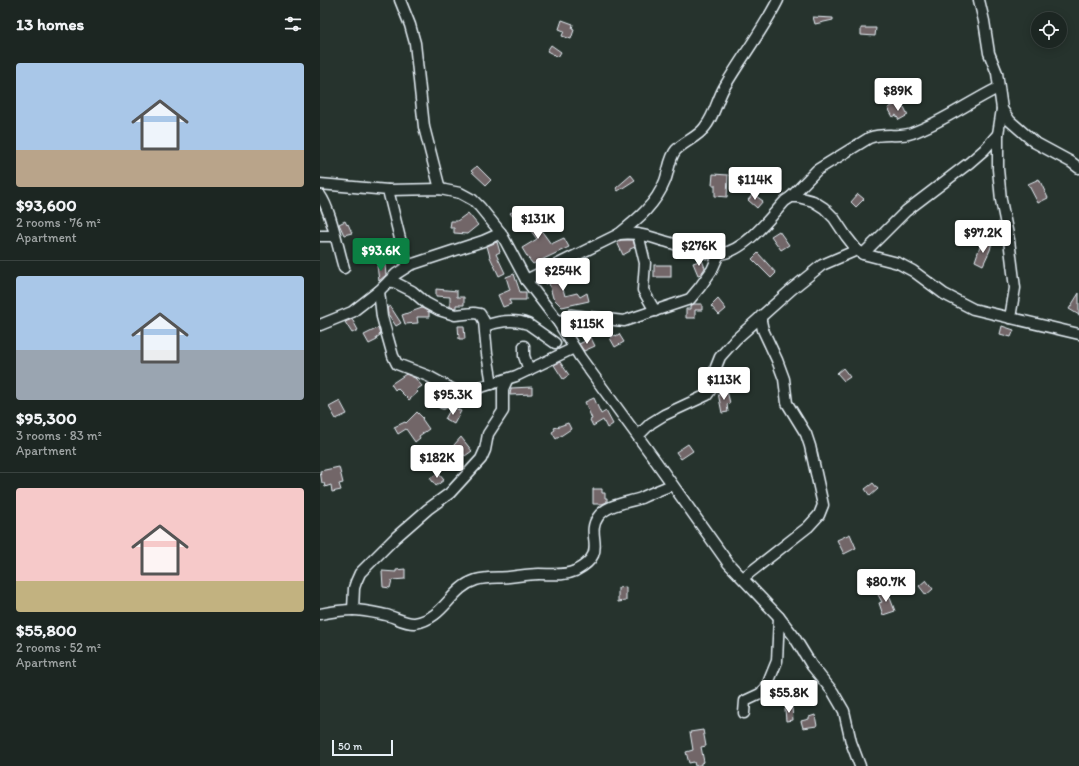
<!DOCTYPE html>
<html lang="en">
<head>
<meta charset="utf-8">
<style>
	body { margin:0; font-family:Itim,sans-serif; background:#29322f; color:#f1f3f6; height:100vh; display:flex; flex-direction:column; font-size:15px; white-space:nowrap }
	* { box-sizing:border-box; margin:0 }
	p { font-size:13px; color:#a0a5a5 }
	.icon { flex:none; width:22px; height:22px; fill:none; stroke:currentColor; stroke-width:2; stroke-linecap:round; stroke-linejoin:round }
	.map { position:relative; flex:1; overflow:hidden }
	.sheet { display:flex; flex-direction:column; background:#1c2622; width:320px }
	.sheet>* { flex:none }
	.tools { position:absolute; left:711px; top:12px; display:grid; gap:8px }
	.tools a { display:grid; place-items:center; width:36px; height:36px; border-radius:50%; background:#1c2622; box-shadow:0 2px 10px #0003,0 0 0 1px #3a4340; font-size:20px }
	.scale { position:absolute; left:12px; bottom:10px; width:61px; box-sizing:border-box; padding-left:4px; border:2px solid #e8f1f8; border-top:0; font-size:11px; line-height:14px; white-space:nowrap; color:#e8f1f8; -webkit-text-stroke:3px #26332d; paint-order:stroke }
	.price { position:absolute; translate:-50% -34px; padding:0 9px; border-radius:4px; background:#fff; color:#222; font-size:13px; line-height:26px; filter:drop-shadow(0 1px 2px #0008) }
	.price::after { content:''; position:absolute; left:50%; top:24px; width:12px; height:9px; margin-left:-6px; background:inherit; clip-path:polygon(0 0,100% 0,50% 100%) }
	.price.active { background:#0b8043; color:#fff }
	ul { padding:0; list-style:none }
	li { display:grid; align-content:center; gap:8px; height:212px; padding:0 16px }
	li+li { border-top:1px solid #3a4340 }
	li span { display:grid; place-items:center; height:124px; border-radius:4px; color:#555 }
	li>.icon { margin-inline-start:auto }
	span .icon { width:72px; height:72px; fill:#fffc; stroke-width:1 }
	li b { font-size:17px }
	h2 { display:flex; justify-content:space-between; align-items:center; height:48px; padding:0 16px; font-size:17px }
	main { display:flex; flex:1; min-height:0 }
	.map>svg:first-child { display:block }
	.building { fill:#726668; stroke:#e8f1f8 }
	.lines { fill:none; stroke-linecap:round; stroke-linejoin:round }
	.minor-casing { stroke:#e8f1f8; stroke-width:13 }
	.minor { stroke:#26332d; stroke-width:10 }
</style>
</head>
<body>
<main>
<section class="sheet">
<h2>13 homes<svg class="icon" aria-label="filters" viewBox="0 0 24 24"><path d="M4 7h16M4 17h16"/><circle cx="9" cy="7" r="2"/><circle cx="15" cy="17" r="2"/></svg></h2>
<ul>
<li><span style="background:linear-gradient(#a9c7e8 70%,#b9a48a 0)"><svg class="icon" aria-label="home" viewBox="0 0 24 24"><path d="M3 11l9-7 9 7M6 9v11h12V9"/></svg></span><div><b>$93,600</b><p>2 rooms · 76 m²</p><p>Apartment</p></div></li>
<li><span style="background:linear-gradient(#a9c7e8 60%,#9aa5b1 0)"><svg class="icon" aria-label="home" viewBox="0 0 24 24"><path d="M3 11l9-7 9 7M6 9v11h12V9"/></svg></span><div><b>$95,300</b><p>3 rooms · 83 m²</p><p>Apartment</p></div></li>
<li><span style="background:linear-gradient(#f6c9c9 75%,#c2b280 0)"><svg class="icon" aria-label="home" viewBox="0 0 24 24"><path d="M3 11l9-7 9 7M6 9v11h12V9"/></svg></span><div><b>$55,800</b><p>2 rooms · 52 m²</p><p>Apartment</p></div></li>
</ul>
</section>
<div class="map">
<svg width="759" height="766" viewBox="0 0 759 766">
	<rect width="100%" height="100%" fill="#26332d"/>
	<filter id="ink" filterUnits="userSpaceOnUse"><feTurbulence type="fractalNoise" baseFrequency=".025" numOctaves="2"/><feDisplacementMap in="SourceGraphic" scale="8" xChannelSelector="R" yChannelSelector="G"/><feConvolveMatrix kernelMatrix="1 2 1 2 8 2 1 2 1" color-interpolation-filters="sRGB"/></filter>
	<g filter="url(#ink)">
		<!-- building -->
		<g class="building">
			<path d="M 493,17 L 513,18 L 513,20 L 495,24 Z"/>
			<path d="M 242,20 L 253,24 L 252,29 L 254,30 L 251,39 L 242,36 L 244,31 L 239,29 Z"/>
			<path d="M 541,28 L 556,28 L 555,36 L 541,35 Z"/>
			<path d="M 231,45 L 241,52 L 238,57 L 227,51 Z"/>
			<path d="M 578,103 L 581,109 L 584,107 L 588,115 L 579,120 L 576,115 L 573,117 L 568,108 Z"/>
			<path d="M 157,166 L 171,180 L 166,185 L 151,171 Z"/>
			<path d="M 393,174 L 408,175 L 407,197 L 395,196 L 395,185 L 392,185 Z"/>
			<path d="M 311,175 L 315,180 L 298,191 L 296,188 Z"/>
			<path d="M 719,179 L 728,198 L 718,203 L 708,184 Z"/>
			<path d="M 433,194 L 443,201 L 437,208 L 428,200 Z"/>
			<path d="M 538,194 L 544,199 L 536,207 L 531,202 Z"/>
			<path d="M 196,210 L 199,214 L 205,210 L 206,212 L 207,211 L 231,244 L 244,238 L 249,247 L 213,264 L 208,258 L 202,248 L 217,239 L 203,220 L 198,224 L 190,213 Z"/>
			<path d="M 148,213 L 158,225 L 147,234 L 134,233 L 134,228 L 130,228 L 131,221 L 137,221 Z"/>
			<path d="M 25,221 L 27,225 L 28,224 L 32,233 L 24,235 L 19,224 Z"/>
			<path d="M 459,231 L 469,245 L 461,250 L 451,236 Z"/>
			<path d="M 301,240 L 313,240 L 315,247 L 310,249 L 310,251 L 303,255 L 297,242 Z"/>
			<path d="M 177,242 L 180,252 L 176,254 L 185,273 L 179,276 L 170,257 L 167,246 Z"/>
			<path d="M 672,242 L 670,250 L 663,265 L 655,261 L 660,246 L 663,247 Z"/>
			<path d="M 438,253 L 456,273 L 451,278 L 432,259 Z"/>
			<path d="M 382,260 L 385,268 L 381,274 L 378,275 L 373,263 Z"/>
			<path d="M 65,265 L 66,275 L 59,281 L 57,266 Z"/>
			<rect x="334" y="265" width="17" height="12"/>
			<path d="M 194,274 L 200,292 L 206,292 L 206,300 L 189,300 L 191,304 L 183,307 L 178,295 L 190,290 L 186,277 Z"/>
			<path d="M 231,275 L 231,276 L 243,276 L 244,282 L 241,282 L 245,296 L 257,293 L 260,297 L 267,293 L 269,301 L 242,307 L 233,298 L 229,283 L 225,284 L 223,279 Z"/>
			<path d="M 116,289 L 137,291 L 137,297 L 144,297 L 144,305 L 136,305 L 136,308 L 130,307 L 130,297 L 116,296 Z"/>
			<path d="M 759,293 L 759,315 L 749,309 Z"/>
			<path d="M 398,299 L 406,309 L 399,315 L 391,306 Z"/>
			<path d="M 374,304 L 382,304 L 382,310 L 375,310 L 375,318 L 366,318 L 366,309 L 370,309 L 370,306 Z"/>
			<path d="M 70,306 L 81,323 L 76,326 L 68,314 L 67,308 Z"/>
			<path d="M 102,308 L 109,312 L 109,317 L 97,317 L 98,323 L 85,324 L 82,315 Z"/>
			<path d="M 32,319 L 38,330 L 32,333 L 25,322 Z"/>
			<path d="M 253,322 L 261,323 L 263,327 L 254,332 L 249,324 Z"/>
			<path d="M 138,326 L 144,326 L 145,339 L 139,339 Z"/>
			<path d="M 682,326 L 694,330 L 691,337 L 680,334 Z"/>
			<path d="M 58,328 L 60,335 L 56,338 L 57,340 L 49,344 L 44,335 Z"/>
			<path d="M 299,334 L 304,342 L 295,347 L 290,338 L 295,335 L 296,336 Z"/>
			<path d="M 271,338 L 275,346 L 264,351 L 259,344 Z"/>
			<path d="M 240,362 L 249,375 L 243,379 L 234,365 Z"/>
			<path d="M 523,368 L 530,377 L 524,381 L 517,373 Z"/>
			<path d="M 86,374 L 95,378 L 102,386 L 96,390 L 98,392 L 89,400 L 77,388 L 75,390 L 71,384 Z"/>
			<path d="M 212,387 L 212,394 L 190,395 L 191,388 Z"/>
			<path d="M 407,391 L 410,403 L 407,404 L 408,412 L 402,413 L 398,393 Z"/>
			<path d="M 274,398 L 281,414 L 286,411 L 293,424 L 287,428 L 283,420 L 273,426 L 270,420 L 272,419 L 265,402 Z"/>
			<path d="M 20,401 L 27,414 L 16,419 L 9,407 Z"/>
			<path d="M 135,408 L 141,411 L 134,424 L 125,419 L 130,410 L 133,412 Z"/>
			<path d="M 97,412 L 103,418 L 102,419 L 109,429 L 99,436 L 100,438 L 95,442 L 86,429 L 78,434 L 74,427 L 85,422 L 86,423 Z"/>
			<path d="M 248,423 L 251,429 L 236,439 L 232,432 L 235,430 L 234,428 Z"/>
			<path d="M 141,437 L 152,451 L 145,456 L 141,451 L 133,459 L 127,453 Z"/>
			<path d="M 368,444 L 373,451 L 361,459 L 356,452 Z"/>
			<path d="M 19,467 L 23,483 L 19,484 L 21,490 L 12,492 L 11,485 L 5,487 L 4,483 L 2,483 L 0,471 Z"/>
			<path d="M 118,473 L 124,480 L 116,486 L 110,478 Z"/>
			<path d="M 553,483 L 558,489 L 550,496 L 545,489 Z"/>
			<path d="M 273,489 L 282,489 L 282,493 L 285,493 L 285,498 L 287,498 L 287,502 L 282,504 L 273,504 Z"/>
			<path d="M 530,534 L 536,548 L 524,554 L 517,540 Z"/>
			<path d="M 85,569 L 85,579 L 72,580 L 70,588 L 63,587 L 62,571 L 76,572 L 76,570 Z"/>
			<path d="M 606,580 L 613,589 L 606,595 L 599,586 Z"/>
			<path d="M 306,587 L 306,601 L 298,602 L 298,588 Z"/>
			<path d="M 564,588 L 570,598 L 575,611 L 563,615 L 559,603 L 562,602 L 557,593 Z"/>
			<path d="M 472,708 L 473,720 L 466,721 L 465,709 Z"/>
			<path d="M 495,715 L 497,726 L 483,728 L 481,721 L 489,719 L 489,717 Z"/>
			<path d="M 383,730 L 386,746 L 381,747 L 384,762 L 381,763 L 381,765 L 375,766 L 374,762 L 369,763 L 366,752 L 373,750 L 370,732 Z"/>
		</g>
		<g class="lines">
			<!-- minor casing -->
			<g class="minor-casing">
				<g id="minor">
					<path d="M 80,0 L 90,25 L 95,43 L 104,127 L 120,189"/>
					<path d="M 659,0 L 664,21 L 669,53 L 677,73 L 682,109 L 690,121 L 714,142 L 751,162 L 759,168"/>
					<path d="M 682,109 L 678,134 L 678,169 L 681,200 L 689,240 L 695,288 L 690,318"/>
					<path d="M 0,184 L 68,190 L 120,189 L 140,193 L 153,200 L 160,207 L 181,233 L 206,280 L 239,323 L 260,357 L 335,460 L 408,563 L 459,617 L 473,635 L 492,666 L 513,692 L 524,711 L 531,742 L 540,766"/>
					<path d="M 68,190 L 87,267"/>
					<path d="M 0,195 C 11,210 18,249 24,268"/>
					<path d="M 471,197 L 497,170 L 549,138 C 565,132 579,138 592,133 C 623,122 649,102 678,88"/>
					<path d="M 299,234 C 318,219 336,204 345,181 C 349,171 349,158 356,150 C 365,141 378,137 385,127 C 395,115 397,99 405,86 C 422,57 443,30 458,0"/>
					<path d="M 318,234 L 325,263 L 323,290 L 335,311"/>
					<path d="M 0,236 L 15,236"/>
					<path d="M 543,254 L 586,211 L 649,163 L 664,150 L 678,134"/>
					<path d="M 206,280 L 299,234 C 315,232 329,236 344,241 C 359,245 385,255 400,254 C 425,251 450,218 465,201 L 471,197 L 478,197 L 493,201 L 504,208 L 514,218 L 526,236 L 537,250 L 543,254 L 578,263 L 593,271 L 624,294 L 653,309 L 759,334"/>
					<path d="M 69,281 L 76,283 L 92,291 L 106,303 L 119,310 L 135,315 L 154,313 L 160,314 L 164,321 L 167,354 L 172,384"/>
					<path d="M 59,291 L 62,317 L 73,356 L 77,364 L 108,376 L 143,395"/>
					<path d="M 239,323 L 251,315 L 304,321 L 370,299 L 380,287 L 392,270 L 399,254"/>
					<path d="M 0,325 L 32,312 L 59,291 L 76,274 L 90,265 L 163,241 L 181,233"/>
					<path d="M 165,326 C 179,321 194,319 208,324 L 235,343"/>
					<path d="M 204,346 L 204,356 L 209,370"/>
					<path d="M 123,403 L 158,388 L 196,376 L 254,348"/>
					<path d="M 318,436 L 331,423 L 344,415 L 387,395 L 392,388 L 396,367 L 400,357 L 416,339 L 472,289 L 502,265 L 537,250"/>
					<path d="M 423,578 L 488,527 L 499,515 L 503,505 L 490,446 L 486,434 L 467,403 L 464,379 L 457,360 L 443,330 L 441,321 L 441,316"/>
					<path d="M 33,610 L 34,588 L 36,582 L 40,573 L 76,537 L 108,509 L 130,493 L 161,459 L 165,450 L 168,434 L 183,411 L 183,389 L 187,380"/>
					<path d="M 0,614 C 10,612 22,610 33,610 C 44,610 56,613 66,615 C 75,617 86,624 95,623 C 125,618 130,588 156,580 C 166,577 178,578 189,577 C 199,576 209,574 219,574 C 231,574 244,576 255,571 C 291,552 264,537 278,517 C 287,504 307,503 321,498 C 331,493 342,489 352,485"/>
					<path d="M 424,713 L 425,701 L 440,694 L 446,688 L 457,661 L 459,617"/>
				</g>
			</g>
			<!-- minor -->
			<use href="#minor" class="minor"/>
		</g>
	</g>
</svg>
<div class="tools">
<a><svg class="icon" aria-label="locate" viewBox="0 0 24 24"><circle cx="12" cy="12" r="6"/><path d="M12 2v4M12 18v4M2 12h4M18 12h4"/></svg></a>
</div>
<div class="scale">50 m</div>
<b class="price" style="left:578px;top:112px">$89K</b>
<b class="price" style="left:435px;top:201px">$114K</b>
<b class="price" style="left:218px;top:240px">$131K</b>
<b class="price" style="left:663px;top:254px">$97.2K</b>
<b class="price" style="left:379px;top:267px">$276K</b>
<b class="price active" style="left:61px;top:272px">$93.6K</b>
<b class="price" style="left:243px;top:292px">$254K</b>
<b class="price" style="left:267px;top:345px">$115K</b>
<b class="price" style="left:404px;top:401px">$113K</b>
<b class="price" style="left:133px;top:416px">$95.3K</b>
<b class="price" style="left:117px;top:479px">$182K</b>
<b class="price" style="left:566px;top:603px">$80.7K</b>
<b class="price" style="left:469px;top:714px">$55.8K</b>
</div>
</main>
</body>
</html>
